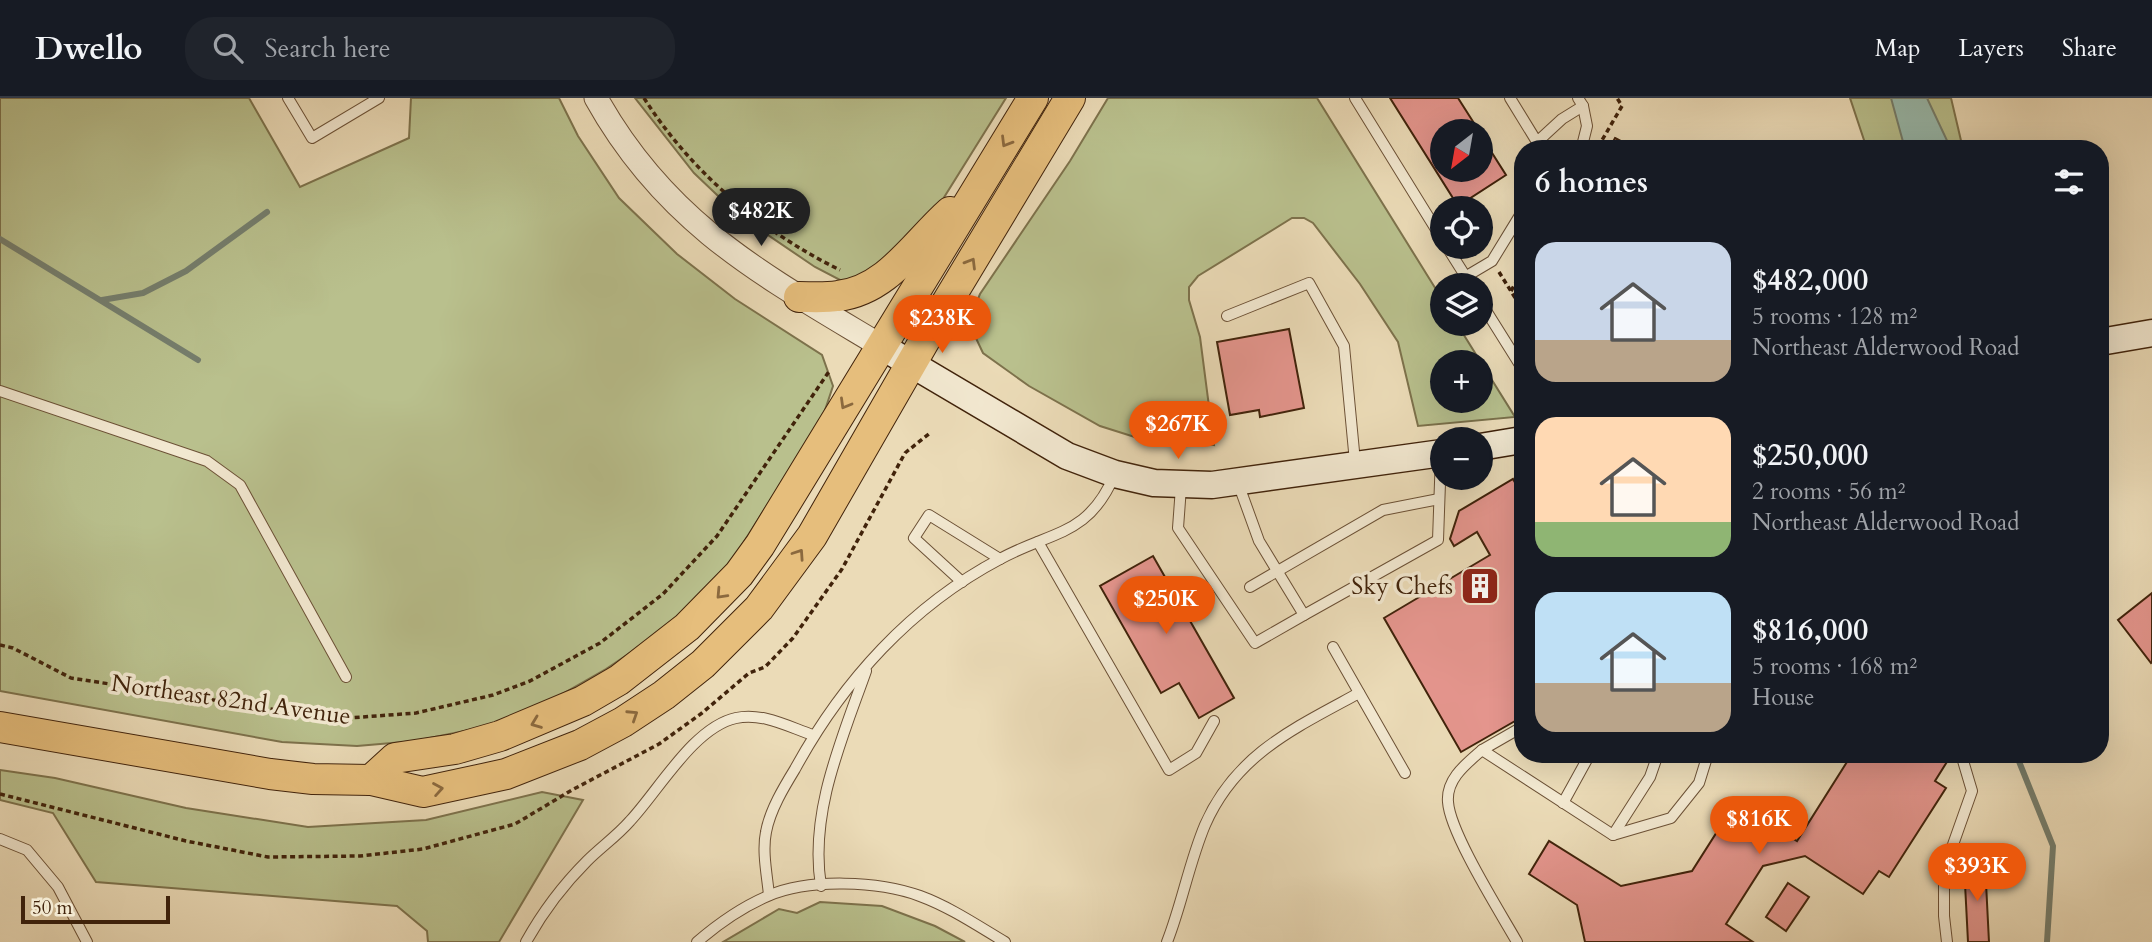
<!DOCTYPE html>
<html lang="en">
<head>
<meta charset="utf-8">
<style>
	body { margin:0; font-family:Cardo,serif; background:#20242c; color:#f1f3f6; height:100vh; display:flex; flex-direction:column; font-size:26px; white-space:nowrap }
	* { box-sizing:border-box; margin:0 }
	p { font-size:23px; color:#9ea1a6 }
	.icon { flex:none; width:38px; height:38px; fill:none; stroke:currentColor; stroke-width:2; stroke-linecap:round; stroke-linejoin:round }
	.map { position:relative; flex:1; overflow:hidden }
	.details { position:absolute; left:1514px; top:42px; width:595px; height:623px; display:flex; flex-direction:column; background:#171b24; border-radius:28px; box-shadow:0 7px 28px #0002 }
	.details>* { flex:none }
	.needle { width:46px; rotate:211deg }
	.buttons { position:absolute; left:1430px; top:21px; display:grid; gap:14px }
	.buttons a { display:grid; place-items:center; width:63px; height:63px; border-radius:50%; background:#171b24; box-shadow:0 7px 28px #0002; font-size:35px }
	.scale { position:absolute; left:21px; bottom:18px; width:149px; box-sizing:border-box; padding-left:7px; border:4px solid #41230b; border-top:0; font-size:19px; line-height:24px; white-space:nowrap; color:#41230b; -webkit-text-stroke:5px #f2e8d0; paint-order:stroke }
	.price { position:absolute; translate:-50% -60px; padding:0 16px; border-radius:24px; background:#ea580c; color:#fff; font-size:23px; line-height:46px; filter:drop-shadow(0 2px 4px #0008) }
	.price::after { content:''; position:absolute; left:50%; top:42px; width:21px; height:16px; margin-left:-10px; background:inherit; clip-path:polygon(0 0,100% 0,50% 100%) }
	.price.current { background:#222; color:#fff }
	ul { padding:0; list-style:none }
	li { display:flex; align-items:center; gap:21px; height:175px; padding:0 21px }
	li span { display:grid; place-items:center; flex:none; width:196px; height:140px; border-radius:21px; color:#555 }
	li>.icon { margin-inline-start:auto }
	span .icon { width:84px; height:84px; fill:#fffc; stroke-width:1 }
	li b { font-size:30px }
	h2 { display:flex; justify-content:space-between; align-items:center; height:84px; padding:0 21px; font-size:30px }
	header { display:flex; align-items:center; gap:42px; box-sizing:border-box; height:98px; padding:0 35px; background:#171b24; border-bottom:2px solid #363941 }
	header strong { font-size:33px }
	nav { display:flex; gap:38px; margin-inline-start:auto; font-size:24px }
	.search { width:490px; height:63px; background:#20242c; display:flex; align-items:center; gap:18px; box-sizing:border-box; padding:0 24px; border-radius:28px; color:#9ea1a6; font-size:26px }
	.map>svg:first-child { display:block }
	.green { fill:#b9c08d; stroke:#7d724c; stroke-width:2; fill-rule:evenodd }
	.water { fill:#98bbae; stroke:#757e6d; stroke-width:2 }
	.lines { fill:none; stroke-linecap:round; stroke-linejoin:round }
	.stream { stroke:#757e6d; stroke-width:6 }
	.building { fill:#e4958d; stroke:#41230b; stroke-width:2 }
	.service-casing { stroke:#6c5136; stroke-width:12 }
	.tertiary-casing { stroke:#6c5136; stroke-width:25 }
	.secondary-casing { stroke:#41230b; stroke-width:29 }
	.primary-casing { stroke:#41230b; stroke-width:32 }
	.path { stroke:#41230b; stroke-width:3.5; stroke-dasharray:5 3.5; stroke-linecap:butt }
	.service { stroke:#f2e8d0; stroke-width:10 }
	.tertiary { stroke:#f2e8d0; stroke-width:23 }
	.secondary { stroke:#f2e8d0; stroke-width:26 }
	.primary { stroke:#e6be7c; stroke-width:30 }
	.oneway { stroke:#8b693e }
	.labels { text-anchor:middle; dominant-baseline:central; stroke-width:7; stroke-linejoin:round; paint-order:stroke }
	.poi-label { font-size:24px; fill:#41230b; stroke:#f2e8d0; text-anchor:end }
	.street-label { font-size:24px; fill:#41230b; stroke:#f2e8d0 }
</style>
</head>
<body>
<header>
<strong>Dwello</strong>
<div class="search"><svg class="icon" aria-label="search" viewBox="0 0 24 24"><circle cx="10" cy="10" r="6"/><path d="M15 15l6 6"/></svg>Search here</div>
<nav><a>Map</a><a>Layers</a><a>Share</a></nav>
</header>
<div class="map">
<svg width="2152" height="844" viewBox="0 0 2152 844">
	<rect width="100%" height="100%" fill="#ebdbb7"/>
	<filter id="stains"><feTurbulence type="fractalNoise" baseFrequency=".00286" numOctaves="4"/><feColorMatrix values="0 0 0 0 .2 0 0 0 0 .09 0 0 0 0 .02 0 0 0 .5 -.17"/></filter>
	<radialGradient id="worn" r=".72"><stop offset=".6" stop-color="#630" stop-opacity="0"/><stop offset="1" stop-color="#630" stop-opacity=".3"/></radialGradient>
	<!-- green -->
	<g class="green">
		<path d="M 0,0 L 249,0 L 300,89 L 409,40 L 411,0 L 559,0 L 578,38 L 619,100 L 677,156 L 735,201 L 822,257 L 833,288 L 822,321 L 733,461 L 699,502 L 658,536 L 606,571 L 536,611 L 484,629 L 415,643 L 357,648 L 282,644 L 0,593 Z"/>
		<path d="M 635,0 L 1006,0 L 928,125 L 857,183 L 840,182 L 815,169 L 737,116 L 694,75 Z"/>
		<path d="M 1108,0 L 1317,0 L 1442,201 L 1442,226 L 1457,226 L 1515,319 L 1418,328 L 1398,244 L 1360,186 L 1313,125 L 1304,120 L 1292,120 L 1198,178 L 1189,189 L 1189,202 L 1200,239 L 1214,347 L 1175,342 L 1163,348 L 1100,328 L 1029,288 L 983,255 L 974,236 L 973,213 L 980,196 L 1070,63 ZM 1480,264 L 1480,303 L 1442,303 L 1442,264 Z"/>
		<path d="M 1850,0 L 1951,0 L 1963,51 L 1867,51 Z"/>
		<path d="M 0,672 L 55,680 L 186,710 L 308,729 L 426,722 L 542,694 L 583,702 L 499,844 L 428,844 L 427,833 L 397,808 L 96,784 L 53,715 L 0,702 Z"/>
		<path d="M 820,804 L 882,808 L 935,828 L 965,844 L 723,844 L 779,811 L 797,815 Z"/>
	</g>
	<!-- water -->
	<path class="water" d="M 1891,0 L 1927,0 L 1951,51 L 1905,51 Z"/>
	<g class="lines">
		<!-- stream -->
		<g class="stream">
			<path d="M 0,141 L 198,262"/>
			<path d="M 102,202 L 143,195 L 186,173 L 267,114"/>
			<path d="M 2016,656 L 2053,748 L 2047,844"/>
		</g>
	</g>
	<!-- building -->
	<g class="building">
		<path d="M 1390,0 L 1458,0 L 1479,33 L 1442,33 L 1442,72 L 1480,72 L 1480,36 L 1506,77 L 1458,108 Z"/>
		<path d="M 1615,40 L 1632,49 L 1633,47 L 1640,51 L 1609,51 Z"/>
		<path d="M 2100,147 L 2106,188 L 2100,189 Z"/>
		<path d="M 1289,231 L 1304,310 L 1260,319 L 1259,312 L 1230,317 L 1217,244 Z"/>
		<path d="M 1513,381 L 1522,397 L 1522,619 L 1461,654 L 1384,520 L 1490,457 L 1477,434 L 1454,448 L 1450,441 L 1459,413 Z"/>
		<path d="M 1153,458 L 1234,600 L 1199,620 L 1179,585 L 1161,595 L 1100,488 Z"/>
		<path d="M 2152,495 L 2152,564 L 2151,565 L 2118,522 Z"/>
		<path d="M 1852,656 L 1945,656 L 1950,659 L 1935,683 L 1946,690 L 1889,779 L 1879,773 L 1863,796 L 1805,758 L 1763,768 L 1726,826 L 1753,844 L 1585,844 L 1577,807 L 1529,776 L 1549,743 L 1621,788 L 1692,773 L 1736,704 L 1797,743 Z"/>
		<path d="M 1985,765 L 1989,844 L 1968,844 L 1964,766 Z"/>
		<path d="M 1788,785 L 1809,799 L 1786,833 L 1766,819 Z"/>
	</g>
	<g class="lines">
		<!-- service casing -->
		<g class="service-casing">
			<g id="service">
				<path d="M 288,0 L 312,40 L 379,0"/>
				<path d="M 1355,0 L 1442,141"/>
				<path d="M 1510,0 L 1537,44 L 1562,21 L 1583,8 L 1578,0"/>
				<path d="M 1582,48 L 1587,28 L 1583,8"/>
				<path d="M 1447,149 L 1471,187"/>
				<path d="M 1465,179 L 1492,163 L 1522,114"/>
				<path d="M 1480,203 L 1522,270"/>
				<path d="M 1227,218 L 1309,185 L 1344,248 L 1355,364"/>
				<path d="M 0,293 L 207,363 L 240,387 L 346,579"/>
				<path d="M 1238,385 L 1259,443 L 1304,517 L 1438,442 L 1441,356"/>
				<path d="M 1181,389 L 1178,430 L 1255,545 L 1304,517"/>
				<path d="M 1038,444 L 1169,672 L 1196,655 L 1214,623"/>
				<path d="M 962,484 L 914,440 L 929,417 L 1000,461"/>
				<path d="M 1250,489 L 1383,412 L 1439,401"/>
				<path d="M 1333,549 L 1405,675"/>
				<path d="M 1522,629 L 1482,652 L 1613,737 L 1671,720 L 1699,685 L 1708,656"/>
				<path d="M 1482,652 C 1466,666 1446,681 1448,704 C 1450,735 1500,814 1517,844"/>
				<path d="M 1563,705 L 1590,656"/>
				<path d="M 1613,737 L 1650,679 L 1658,656"/>
				<path d="M 0,741 L 27,752 L 58,789 L 87,844"/>
				<path d="M 821,788 C 809,715 842,641 866,573"/>
				<path d="M 769,797 C 767,777 762,753 766,734 C 770,712 784,689 795,671 C 843,583 911,508 1000,461 C 1053,432 1088,439 1115,376"/>
				<path d="M 526,844 C 542,815 564,786 587,763 C 601,749 617,738 630,723 C 659,692 694,629 736,620 C 762,614 789,629 813,637"/>
				<path d="M 697,844 C 718,826 742,809 768,798 C 809,780 879,783 920,798 C 950,809 978,828 1005,844"/>
				<path d="M 1167,844 C 1182,806 1189,765 1205,727 C 1236,656 1295,630 1359,595"/>
				<path d="M 1947,844 L 1944,818 L 1944,772 L 1972,693 L 1961,656"/>
			</g>
		</g>
		<!-- tertiary casing -->
		<g class="tertiary-casing">
			<path id="tertiary" d="M 596,0 C 666,126 763,177 881,248"/>
		</g>
		<!-- secondary casing -->
		<g class="secondary-casing">
			<g id="secondary">
				<path d="M 2100,244 L 2152,235"/>
				<path d="M 881,248 L 1067,358 L 1115,376 L 1154,385 L 1212,387 L 1442,355"/>
				<path d="M 1480,349 L 1522,342"/>
			</g>
		</g>
		<!-- primary casing -->
		<g class="primary-casing">
			<g id="primary">
				<path d="M 799,199 C 812,199 825,200 838,198 C 888,192 915,145 950,114"/>
				<path d="M 0,629 L 270,676 L 313,681 L 371,682 L 423,694 L 506,676 L 580,647 L 623,624 L 664,597 L 703,566 L 759,510 L 812,438 L 934,226 L 1070,0"/>
				<path d="M 371,682 L 395,660 L 455,651 L 500,638 L 583,603 L 619,582 L 687,529 L 739,476 L 760,447 L 1033,0"/>
			</g>
		</g>
		<!-- path -->
		<g class="path">
			<path d="M 644,0 C 691,74 762,134 840,172"/>
			<path d="M 1598,49 L 1622,8 L 1617,0"/>
			<path d="M 1458,108 L 1459,110"/>
			<path d="M 1499,174 L 1522,211"/>
			<path d="M 1511,193 L 1522,174"/>
			<path d="M 0,547 L 13,550 L 71,580 L 336,621 L 416,615 L 493,597 L 530,583 L 600,545 L 663,496 L 717,438 L 830,272"/>
			<path d="M 0,696 L 186,743 L 268,759 L 360,758 L 423,751 L 515,726 L 572,692 L 659,646 L 702,615 L 749,575 L 765,569 L 793,540 L 842,471 L 905,355 L 930,335"/>
		</g>
		<!-- service -->
		<use href="#service" class="service"/>
		<!-- tertiary -->
		<use href="#tertiary" class="tertiary"/>
		<!-- secondary -->
		<use href="#secondary" class="secondary"/>
		<!-- primary -->
		<use href="#primary" class="primary"/>
	</g>
	<!-- one-way arrows -->
	<defs><path id="oneway-chevron" d="M-2-3.5L2.5 0L-2 3.5" fill="none" stroke-width="1.6" stroke-linecap="round" stroke-linejoin="round" transform="scale(1.75)"/></defs>
	<g class="oneway">
		<use href="#oneway-chevron" transform="translate(1006 44) rotate(121)"/>
		<use href="#oneway-chevron" transform="translate(971 165) rotate(-59)"/>
		<use href="#oneway-chevron" transform="translate(845 306) rotate(120)"/>
		<use href="#oneway-chevron" transform="translate(799 456) rotate(-56)"/>
		<use href="#oneway-chevron" transform="translate(721 496) rotate(133)"/>
		<use href="#oneway-chevron" transform="translate(633 617) rotate(-33)"/>
		<use href="#oneway-chevron" transform="translate(536 625) rotate(159)"/>
		<use href="#oneway-chevron" transform="translate(438 691) rotate(-10)"/>
	</g>
	<!-- icons -->
	<defs>
		<g id="building-square" transform="scale(2.0125)"><rect x="-9" y="-9" width="18" height="18" rx="4" fill="#8f2418" stroke="#f2e8d0"/><path d="M-4-6H4V6H1V3H-1V6H-4ZM-2.5-4.3h1.7v1.8h-1.7ZM.8-4.3h1.7v1.8H.8ZM-2.5-1h1.7V.8h-1.7ZM.8-1h1.7V.8H.8Z" fill="#fff"/></g>
	</defs>
	<g fill-rule="evenodd">
		<use href="#building-square" x="1480" y="488"/>
	</g>
	<g class="labels">
		<!-- poi labels -->
		<g class="poi-label">
			<text x="1453" y="488">Sky Chefs</text>
		</g>
		<!-- street labels -->
		<g class="street-label">
			<text transform="translate(231 602) rotate(8)">Northeast 82nd Avenue</text>
		</g>
	</g>
	<rect width="100%" height="100%" filter="url(#stains)"/>
	<rect width="100%" height="100%" fill="url(#worn)"/>
</svg>
<div class="buttons">
<a><svg class="needle" viewBox="-14 -14 28 28"><path d="M0-13l5 13h-10z" fill="#e53935"/><path d="M0 13l5-13h-10z" fill="#9ea1a6"/></svg></a>
<a><svg class="icon" aria-label="locate" viewBox="0 0 24 24"><circle cx="12" cy="12" r="6"/><path d="M12 2v4M12 18v4M2 12h4M18 12h4"/></svg></a>
<a><svg class="icon" aria-label="layers" viewBox="0 0 24 24"><path d="M12 4l9 5-9 5-9-5zM3 14l9 5 9-5"/></svg></a>
<a>+</a>
<a>−</a>
</div>
<div class="scale">50 m</div>
<b class="price current" style="left:761px;top:150px">$482K</b>
<b class="price" style="left:942px;top:257px">$238K</b>
<b class="price" style="left:1178px;top:363px">$267K</b>
<b class="price" style="left:1166px;top:538px">$250K</b>
<b class="price" style="left:1759px;top:758px">$816K</b>
<b class="price" style="left:1977px;top:805px">$393K</b>
<section class="details">
<h2>6 homes<svg class="icon" aria-label="filters" viewBox="0 0 24 24"><path d="M4 7h16M4 17h16"/><circle cx="9" cy="7" r="2"/><circle cx="15" cy="17" r="2"/></svg></h2>
<ul>
<li><span style="background:linear-gradient(#c9d6e8 70%,#b9a48a 0)"><svg class="icon" aria-label="home" viewBox="0 0 24 24"><path d="M3 11l9-7 9 7M6 9v11h12V9"/></svg></span><div><b>$482,000</b><p>5 rooms · 128 m²</p><p>Northeast Alderwood Road</p></div></li>
<li><span style="background:linear-gradient(#ffd9b3 75%,#8fb573 0)"><svg class="icon" aria-label="home" viewBox="0 0 24 24"><path d="M3 11l9-7 9 7M6 9v11h12V9"/></svg></span><div><b>$250,000</b><p>2 rooms · 56 m²</p><p>Northeast Alderwood Road</p></div></li>
<li><span style="background:linear-gradient(#bfe0f5 65%,#b9a48a 0)"><svg class="icon" aria-label="home" viewBox="0 0 24 24"><path d="M3 11l9-7 9 7M6 9v11h12V9"/></svg></span><div><b>$816,000</b><p>5 rooms · 168 m²</p><p>House</p></div></li>
</ul>
</section>
</div>
</body>
</html>
